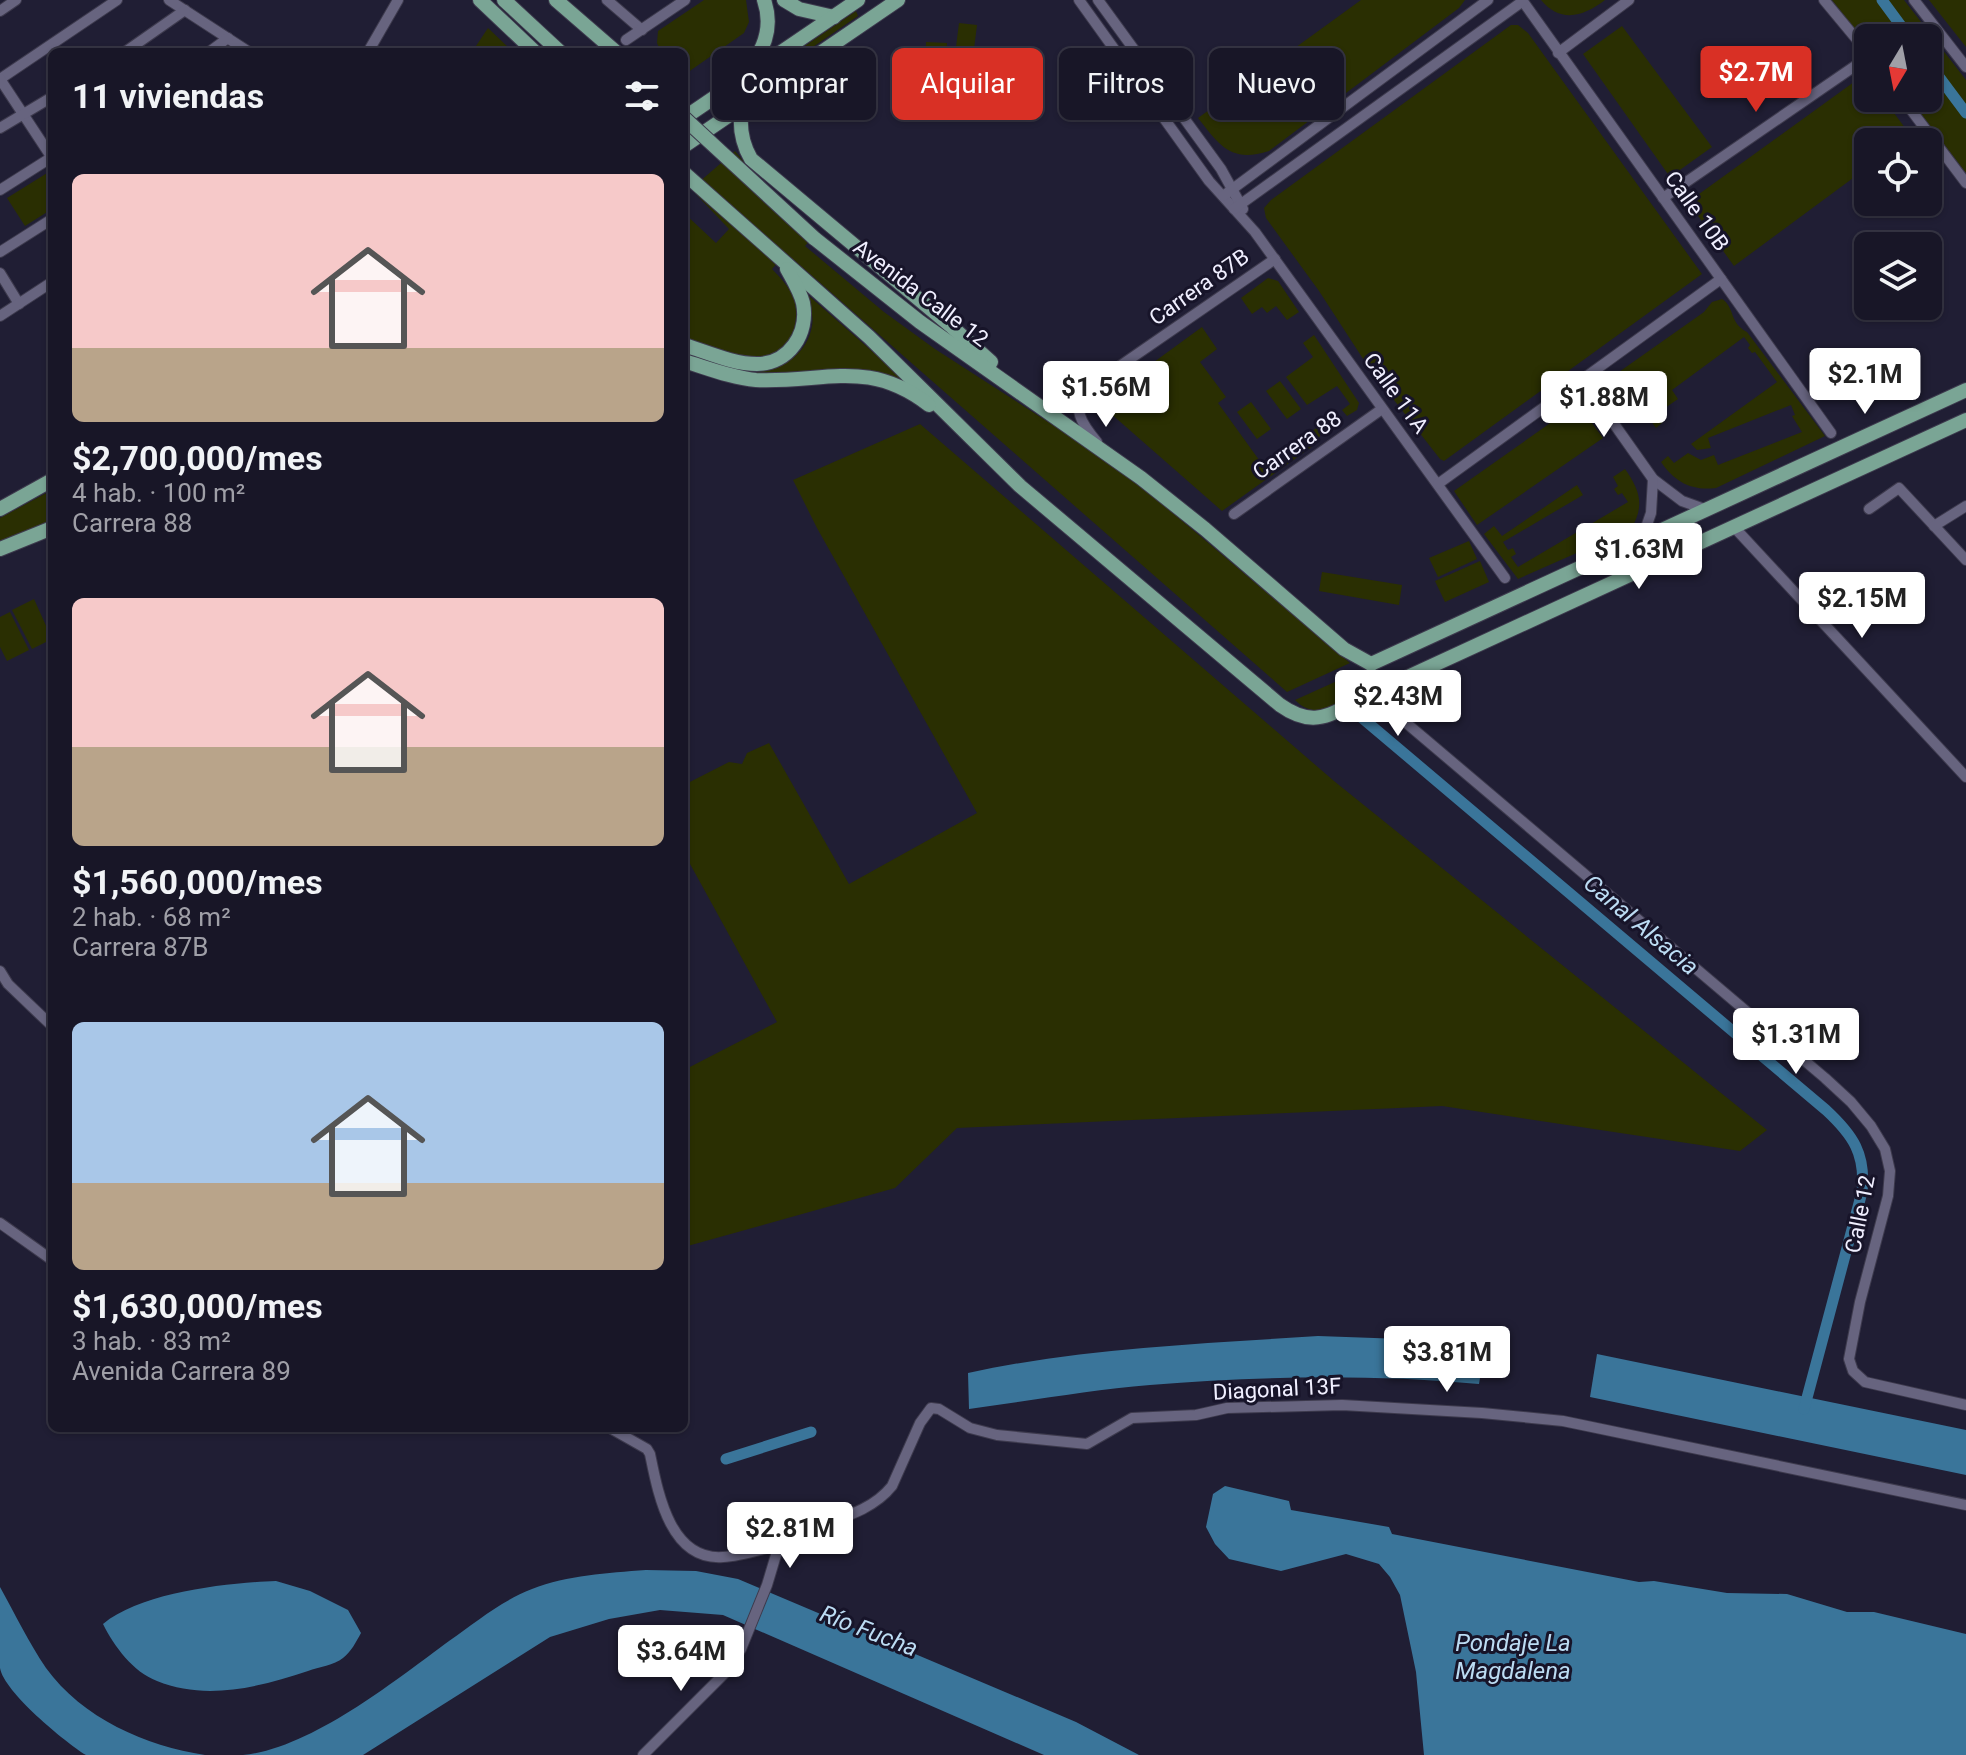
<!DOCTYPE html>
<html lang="es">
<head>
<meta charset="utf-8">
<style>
	body { margin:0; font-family:Roboto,sans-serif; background:#252333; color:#f1f3f6; height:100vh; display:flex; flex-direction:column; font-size:30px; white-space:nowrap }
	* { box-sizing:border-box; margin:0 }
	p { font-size:26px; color:#9f9fa7 }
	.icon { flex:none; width:44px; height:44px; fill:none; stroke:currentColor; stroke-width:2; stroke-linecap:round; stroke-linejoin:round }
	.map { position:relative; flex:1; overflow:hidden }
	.sheet { position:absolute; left:48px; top:48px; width:640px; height:1384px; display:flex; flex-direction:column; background:#181627; border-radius:12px; box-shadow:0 2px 6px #0004,0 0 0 2px #363544 }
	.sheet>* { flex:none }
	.top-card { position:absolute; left:712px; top:48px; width:760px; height:72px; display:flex; gap:16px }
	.needle { width:52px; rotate:190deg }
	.tools { position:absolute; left:1854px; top:24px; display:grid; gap:16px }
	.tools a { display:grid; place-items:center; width:88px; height:88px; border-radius:12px; background:#181627; box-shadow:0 2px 6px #0004,0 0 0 2px #363544; font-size:40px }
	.price { position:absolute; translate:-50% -68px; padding:0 18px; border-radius:8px; background:#fff; color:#222; font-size:26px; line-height:52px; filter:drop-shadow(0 2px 4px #0008) }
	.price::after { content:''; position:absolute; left:50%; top:48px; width:24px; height:18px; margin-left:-12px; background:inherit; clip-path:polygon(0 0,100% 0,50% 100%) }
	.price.current { background:#d93025; color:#fff }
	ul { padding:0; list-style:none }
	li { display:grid; align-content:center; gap:16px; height:424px; padding:0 24px }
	li span { display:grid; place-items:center; height:248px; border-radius:12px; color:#555 }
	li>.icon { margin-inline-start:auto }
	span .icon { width:144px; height:144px; fill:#fffc; stroke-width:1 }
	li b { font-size:34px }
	h2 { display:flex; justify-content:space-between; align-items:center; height:96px; padding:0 24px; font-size:34px }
	.tag { padding:0 28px; border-radius:12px; background:#181627; box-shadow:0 2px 6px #0004,0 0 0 2px #363544; font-size:28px; line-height:72px }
	.tag.current { background:#d93025; color:#fff }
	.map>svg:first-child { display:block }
	.green { fill:#2a2f02 }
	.water { fill:#3a759a }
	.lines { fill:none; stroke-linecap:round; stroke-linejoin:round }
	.canal { stroke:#3a759a; stroke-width:11 }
	.minor-casing { stroke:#3d3a4d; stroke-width:12 }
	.major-casing { stroke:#3d3a4d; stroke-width:16 }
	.minor { stroke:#67647f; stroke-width:10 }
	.major { stroke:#7aa595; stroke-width:14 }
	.major-bridge-casing { stroke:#3d3a4d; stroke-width:16; stroke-linecap:butt }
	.major-bridge { stroke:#7aa595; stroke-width:14 }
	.labels { text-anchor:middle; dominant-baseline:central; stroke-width:6; stroke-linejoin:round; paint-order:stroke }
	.street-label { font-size:22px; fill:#f0efff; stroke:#171429 }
	.water-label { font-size:24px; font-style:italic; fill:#bcdcf3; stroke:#171429 }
</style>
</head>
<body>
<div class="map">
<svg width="1966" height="1755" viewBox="0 0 1966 1755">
	<rect width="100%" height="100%" fill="#201e34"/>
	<!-- green -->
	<g class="green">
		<path d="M 704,0 L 746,0 L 749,22 L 744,33 L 684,75 L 684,52 L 661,52 L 657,43 L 658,31 Z"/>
		<path d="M 1361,0 L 1465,0 L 1459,8 L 1269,151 C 1231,163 1220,146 1198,118 Z"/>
		<path d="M 1541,0 L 1605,0 C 1584,16 1561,24 1541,0 Z"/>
		<path d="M 1832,0 L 1904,0 L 1966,80 L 1966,173 L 1909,98 L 1928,98 L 1928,38 L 1868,38 L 1868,46 Z"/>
		<path d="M 1929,0 L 1966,0 L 1966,47 Z"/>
		<path d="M 856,11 L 858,16 L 743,95 L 739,91 Z"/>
		<path d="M 959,23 L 977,25 L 972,65 L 954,63 Z"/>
		<path d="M 1511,25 L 1518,25 L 1528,33 L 1702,274 L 1444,461 L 1440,459 L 1369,368 L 1319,291 L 1266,218 L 1264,208 L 1271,200 Z"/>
		<path d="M 1622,26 L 1712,147 L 1670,177 L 1583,54 Z"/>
		<path d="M 488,28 L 513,52 L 472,52 Z"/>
		<path d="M 926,42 L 947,43 L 944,87 L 924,86 Z"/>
		<path d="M 955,73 L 975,75 L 970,113 L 950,110 Z"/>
		<path d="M 1865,74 L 1868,78 L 1868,98 L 1883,98 L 1911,136 L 1902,142 L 1868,142 L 1868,167 L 1734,266 L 1688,202 Z"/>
		<path d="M 735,151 L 752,172 L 818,231 L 805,246 L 884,312 L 935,349 L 1121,469 L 1350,663 L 1287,692 L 786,253 L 772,269 C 780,277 790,288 794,299 C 800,320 793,349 769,356 C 742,363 709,347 684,340 L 684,213 L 716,243 L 729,229 L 691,189 Z"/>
		<path d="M 52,170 L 52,209 L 25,226 L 7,198 Z"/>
		<path d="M 1268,278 L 1278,281 L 1299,312 L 1287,320 L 1276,306 L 1267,313 L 1262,307 L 1252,314 L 1241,298 Z"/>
		<path d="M 808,295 L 915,389 L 893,378 L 745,374 L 684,355 L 684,352 C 704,358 724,367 745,371 C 774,376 807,357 812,326 C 814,317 810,305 808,295 Z"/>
		<path d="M 1722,299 C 1735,307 1729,323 1747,332 L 1825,436 L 1716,488 C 1691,491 1675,482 1661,462 L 1668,456 L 1674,463 L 1688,453 L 1701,460 L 1714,455 L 1718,465 L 1802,432 L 1792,416 L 1795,415 L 1791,405 L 1708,438 L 1711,448 L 1697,450 L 1691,444 L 1777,382 L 1755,352 L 1752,353 L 1748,348 L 1750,345 L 1744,337 L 1672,390 L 1678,399 L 1665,408 L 1663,422 L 1656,428 L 1642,409 L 1628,419 C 1620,407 1602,393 1609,379 L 1704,312 L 1712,302 Z"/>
		<path d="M 1202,327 L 1217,349 L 1200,362 L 1226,397 L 1218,403 L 1262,464 L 1333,417 L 1337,423 L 1323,428 L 1317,443 L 1222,511 L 1101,405 L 1106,397 Z"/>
		<path d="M 1314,335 L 1359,403 L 1357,410 L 1347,416 L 1342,410 L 1350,404 L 1337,386 L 1307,405 L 1286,377 L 1313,357 L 1303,343 Z"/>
		<path d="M 1280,381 L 1301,409 L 1287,419 L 1266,391 Z"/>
		<path d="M 1251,402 L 1271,429 L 1257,439 L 1237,412 Z"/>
		<path d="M 1573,407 L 1583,411 L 1603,438 L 1477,525 L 1454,491 Z"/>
		<path d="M 920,424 L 1334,781 L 1767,1130 L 1740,1151 L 1442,1106 L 957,1128 L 895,1188 L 684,1247 L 684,1066 L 686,1069 L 777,1022 L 684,853 L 684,785 L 729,762 L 742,764 L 747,753 L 769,743 L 849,884 L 977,813 L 817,528 L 793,480 Z"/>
		<path d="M 1625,469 C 1640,490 1645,506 1631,529 L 1518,579 L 1484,534 L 1494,526 L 1502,536 L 1577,485 L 1583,495 L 1503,542 L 1508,550 L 1513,548 L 1516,554 L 1511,557 L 1518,567 L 1628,502 L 1622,493 L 1618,495 L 1614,489 L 1618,486 L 1613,477 Z"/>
		<path d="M 52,490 L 52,521 L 0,542 L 0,518 Z"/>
		<path d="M 1469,541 L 1477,559 L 1438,577 L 1429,558 Z"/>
		<path d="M 1480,561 L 1489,582 L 1445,602 L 1435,581 Z"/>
		<path d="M 1322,572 L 1402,585 L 1399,605 L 1319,591 Z"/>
		<path d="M 34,599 L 52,639 L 32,649 L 12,610 Z"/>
		<path d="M 10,612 L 29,650 L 7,661 L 0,647 L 0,617 Z"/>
		<path d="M 1357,672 L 1362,679 L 1359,691 C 1335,703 1317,722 1295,700 Z"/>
	</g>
	<!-- water -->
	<g class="water">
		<path d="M 1318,1336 L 1486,1342 L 1479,1384 C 1369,1374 1260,1376 1150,1385 C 1090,1390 1029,1401 969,1409 L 968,1373 C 1082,1348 1201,1344 1318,1336 Z"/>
		<path d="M 1597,1354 L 1966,1430 L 1966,1475 L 1590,1397 Z"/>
		<path d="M 1225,1486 L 1289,1501 L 1291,1510 L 1389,1527 L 1392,1534 L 1639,1582 L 1654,1581 L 1727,1593 L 1787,1594 L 1847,1612 L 1874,1612 L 1966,1634 L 1966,1755 L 1424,1755 L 1416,1672 L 1400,1595 L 1390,1577 L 1379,1564 L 1346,1554 L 1281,1571 L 1229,1559 L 1215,1544 L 1206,1527 L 1213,1494 Z"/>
		<path d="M 646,1570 L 696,1571 L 738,1579 L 1076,1722 L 1139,1755 L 1044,1755 L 723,1615 L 660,1610 L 609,1619 L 550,1637 L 363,1755 L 243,1755 C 310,1749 396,1680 449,1641 C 476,1622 501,1601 532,1589 C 568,1575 607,1573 646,1570 Z"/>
		<path d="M 276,1581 L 310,1591 L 348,1610 L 361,1633 C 356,1642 351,1652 343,1658 C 334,1665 319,1667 308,1671 C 260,1687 206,1701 157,1681 C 133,1672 114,1646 103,1624 C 142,1592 227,1583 276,1581 Z"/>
		<path d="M 0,1587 C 15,1614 29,1643 46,1668 C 82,1718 146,1746 205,1755 L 86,1755 C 65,1742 4,1692 0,1668 C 0,1645 0,1611 0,1587 Z"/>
	</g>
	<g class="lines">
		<!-- canal -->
		<g class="canal">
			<path d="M 1882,0 L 1910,38"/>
			<path d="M 1928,62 L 1966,113"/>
			<path d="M 1361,717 L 1826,1110 C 1853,1135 1866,1154 1862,1192 L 1804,1409"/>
			<path d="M 726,1459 L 811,1432"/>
		</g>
		<!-- minor casing -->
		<g class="minor-casing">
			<g id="minor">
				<path d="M 169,0 L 249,52"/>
				<path d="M 607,0 L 642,30"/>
				<path d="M 1079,0 L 1209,181 L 1255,232 L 1505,578"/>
				<path d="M 1098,0 L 1221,169 L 1243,209"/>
				<path d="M 1522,0 L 1831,433"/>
				<path d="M 1824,0 L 1868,53"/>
				<path d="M 1914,0 L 1966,67"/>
				<path d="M 0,11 L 16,0"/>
				<path d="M 626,40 L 685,0"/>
				<path d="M 125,52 L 185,10"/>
				<path d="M 209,52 L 228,38"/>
				<path d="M 368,52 L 398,0"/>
				<path d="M 1558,53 L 1629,0"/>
				<path d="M 0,79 L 117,0"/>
				<path d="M 0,79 L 52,158"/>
				<path d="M 1902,98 L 1966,183"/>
				<path d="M 0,128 L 52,97"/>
				<path d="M 0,190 L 52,157"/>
				<path d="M 1223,196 L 1488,0"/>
				<path d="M 1663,198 L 1868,57"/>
				<path d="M 1234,209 L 1523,1"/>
				<path d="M 0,252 L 52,219"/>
				<path d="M 0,273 L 19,304"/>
				<path d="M 0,316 L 52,282"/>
				<path d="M 1583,380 L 1653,479 L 1682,501 L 1707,510"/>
				<path d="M 1097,442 C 1082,424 1070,408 1088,388 L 1275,259"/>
				<path d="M 1438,484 L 1721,279"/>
				<path d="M 1869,509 L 1899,488 L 1966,560"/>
				<path d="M 1234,514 L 1382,409"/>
				<path d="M 1934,526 L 1966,506"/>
				<path d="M 1734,527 L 1966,777"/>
				<path d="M 1642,539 L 1651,513 L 1653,479"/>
				<path d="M 1372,694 L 1825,1078 L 1851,1102 L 1871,1126 L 1885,1149 L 1890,1171 L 1888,1196 L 1860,1302 L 1849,1359 L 1853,1371 L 1865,1382 L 1966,1405"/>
				<path d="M 0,971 L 8,984 L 52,1026"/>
				<path d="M 0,1223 L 52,1260"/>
				<path d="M 610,1428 L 647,1449 L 650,1454 C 658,1493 670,1561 723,1557 C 741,1556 761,1549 779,1545"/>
				<path d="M 643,1755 L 726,1672 L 741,1649 L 767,1585 L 779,1545 C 814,1521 865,1520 892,1486 L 920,1423 L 931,1408 L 939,1409 L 970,1428 L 997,1435 L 1087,1444 L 1132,1418 L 1196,1415 L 1227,1408 L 1342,1405 L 1482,1413 L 1563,1421 L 1966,1505"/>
			</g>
		</g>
		<!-- major casing -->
		<g class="major-casing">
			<g id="major">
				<path d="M 480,0 L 535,52"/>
				<path d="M 504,0 L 560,52"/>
				<path d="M 556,0 L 616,52"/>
				<path d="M 784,0 L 799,9 L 834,17"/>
				<path d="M 748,69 C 765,49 773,26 764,0"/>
				<path d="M 742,105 C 739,124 741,142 751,159 L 952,327 L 991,362"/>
				<path d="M 684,118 L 858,0"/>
				<path d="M 684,146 L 898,0"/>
				<path d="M 684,173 L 869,337 L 1020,486 L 1280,705 C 1311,727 1327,717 1357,701 C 1371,694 1385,687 1399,681 L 1966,420"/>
				<path d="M 814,238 L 920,322 L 1141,478 L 1205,529 L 1344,649 L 1371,664"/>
				<path d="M 684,345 C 707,352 733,364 757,364 C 789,364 809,333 803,303 C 800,291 793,280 787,269"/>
				<path d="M 684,361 C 707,368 732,378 756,380 C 825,383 868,358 929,405"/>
				<path d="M 0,509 L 52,480"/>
				<path d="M 0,549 L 52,528"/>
				<path d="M 1371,664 L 1966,390"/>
			</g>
		</g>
		<!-- minor -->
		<use href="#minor" class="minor"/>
		<!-- major -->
		<use href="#major" class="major"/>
		<!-- major-bridge casing -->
		<g class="major-bridge-casing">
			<path id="major-bridge" d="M 684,118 L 814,238"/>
		</g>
		<!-- major-bridge -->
		<use href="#major-bridge" class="major-bridge"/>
	</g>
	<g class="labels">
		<!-- street labels -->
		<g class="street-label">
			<text transform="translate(1697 211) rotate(54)">Calle 10B</text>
			<text transform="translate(1199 287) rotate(-35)">Carrera 87B</text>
			<text transform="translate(921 293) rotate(37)">Avenida Calle 12</text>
			<text transform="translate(1396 393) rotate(54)">Calle 11A</text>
			<text transform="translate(1297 445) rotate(-35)">Carrera 88</text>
			<text transform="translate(1860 1214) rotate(-79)">Calle 12</text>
			<text transform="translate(1277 1389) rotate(-3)">Diagonal 13F</text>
		</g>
		<!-- water labels -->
		<g class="water-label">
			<text transform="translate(1641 925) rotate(40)">Canal Alsacia</text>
			<text transform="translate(869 1631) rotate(21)">Río Fucha</text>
			<text x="1513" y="1643">Pondaje La<tspan x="1513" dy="28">Magdalena</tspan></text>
		</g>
	</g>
</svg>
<div class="tools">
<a><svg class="needle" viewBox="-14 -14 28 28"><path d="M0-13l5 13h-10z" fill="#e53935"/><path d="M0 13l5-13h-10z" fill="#9f9fa7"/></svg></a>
<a><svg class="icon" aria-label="locate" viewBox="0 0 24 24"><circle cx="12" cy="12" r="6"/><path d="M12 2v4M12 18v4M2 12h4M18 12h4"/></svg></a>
<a><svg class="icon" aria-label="layers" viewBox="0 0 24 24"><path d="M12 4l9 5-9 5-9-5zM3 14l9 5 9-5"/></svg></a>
</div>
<b class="price current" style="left:1756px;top:114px">$2.7M</b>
<b class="price" style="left:1865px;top:416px">$2.1M</b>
<b class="price" style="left:1106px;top:429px">$1.56M</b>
<b class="price" style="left:1604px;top:439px">$1.88M</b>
<b class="price" style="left:1639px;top:591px">$1.63M</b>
<b class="price" style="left:1862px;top:640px">$2.15M</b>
<b class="price" style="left:1398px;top:738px">$2.43M</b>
<b class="price" style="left:1796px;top:1076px">$1.31M</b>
<b class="price" style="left:1447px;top:1394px">$3.81M</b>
<b class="price" style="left:790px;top:1570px">$2.81M</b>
<b class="price" style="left:681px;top:1693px">$3.64M</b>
<div class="top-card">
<a class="tag">Comprar</a>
<a class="tag current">Alquilar</a>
<a class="tag">Filtros</a>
<a class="tag">Nuevo</a>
</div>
<section class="sheet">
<h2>11 viviendas<svg class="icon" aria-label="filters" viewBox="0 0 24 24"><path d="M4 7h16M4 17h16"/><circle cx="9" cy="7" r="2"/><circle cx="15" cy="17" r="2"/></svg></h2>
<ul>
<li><span style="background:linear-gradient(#f6c9c9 70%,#b9a48a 0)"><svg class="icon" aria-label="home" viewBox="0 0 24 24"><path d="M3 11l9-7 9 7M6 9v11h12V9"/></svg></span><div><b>$2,700,000/mes</b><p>4 hab. · 100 m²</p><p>Carrera 88</p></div></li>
<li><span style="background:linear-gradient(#f6c9c9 60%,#b9a48a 0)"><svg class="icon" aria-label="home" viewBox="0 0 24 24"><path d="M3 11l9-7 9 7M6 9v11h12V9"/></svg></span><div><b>$1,560,000/mes</b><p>2 hab. · 68 m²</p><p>Carrera 87B</p></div></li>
<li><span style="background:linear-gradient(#a9c7e8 65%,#b9a48a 0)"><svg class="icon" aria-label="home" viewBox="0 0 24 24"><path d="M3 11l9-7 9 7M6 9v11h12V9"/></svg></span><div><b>$1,630,000/mes</b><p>3 hab. · 83 m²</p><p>Avenida Carrera 89</p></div></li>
</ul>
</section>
</div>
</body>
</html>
